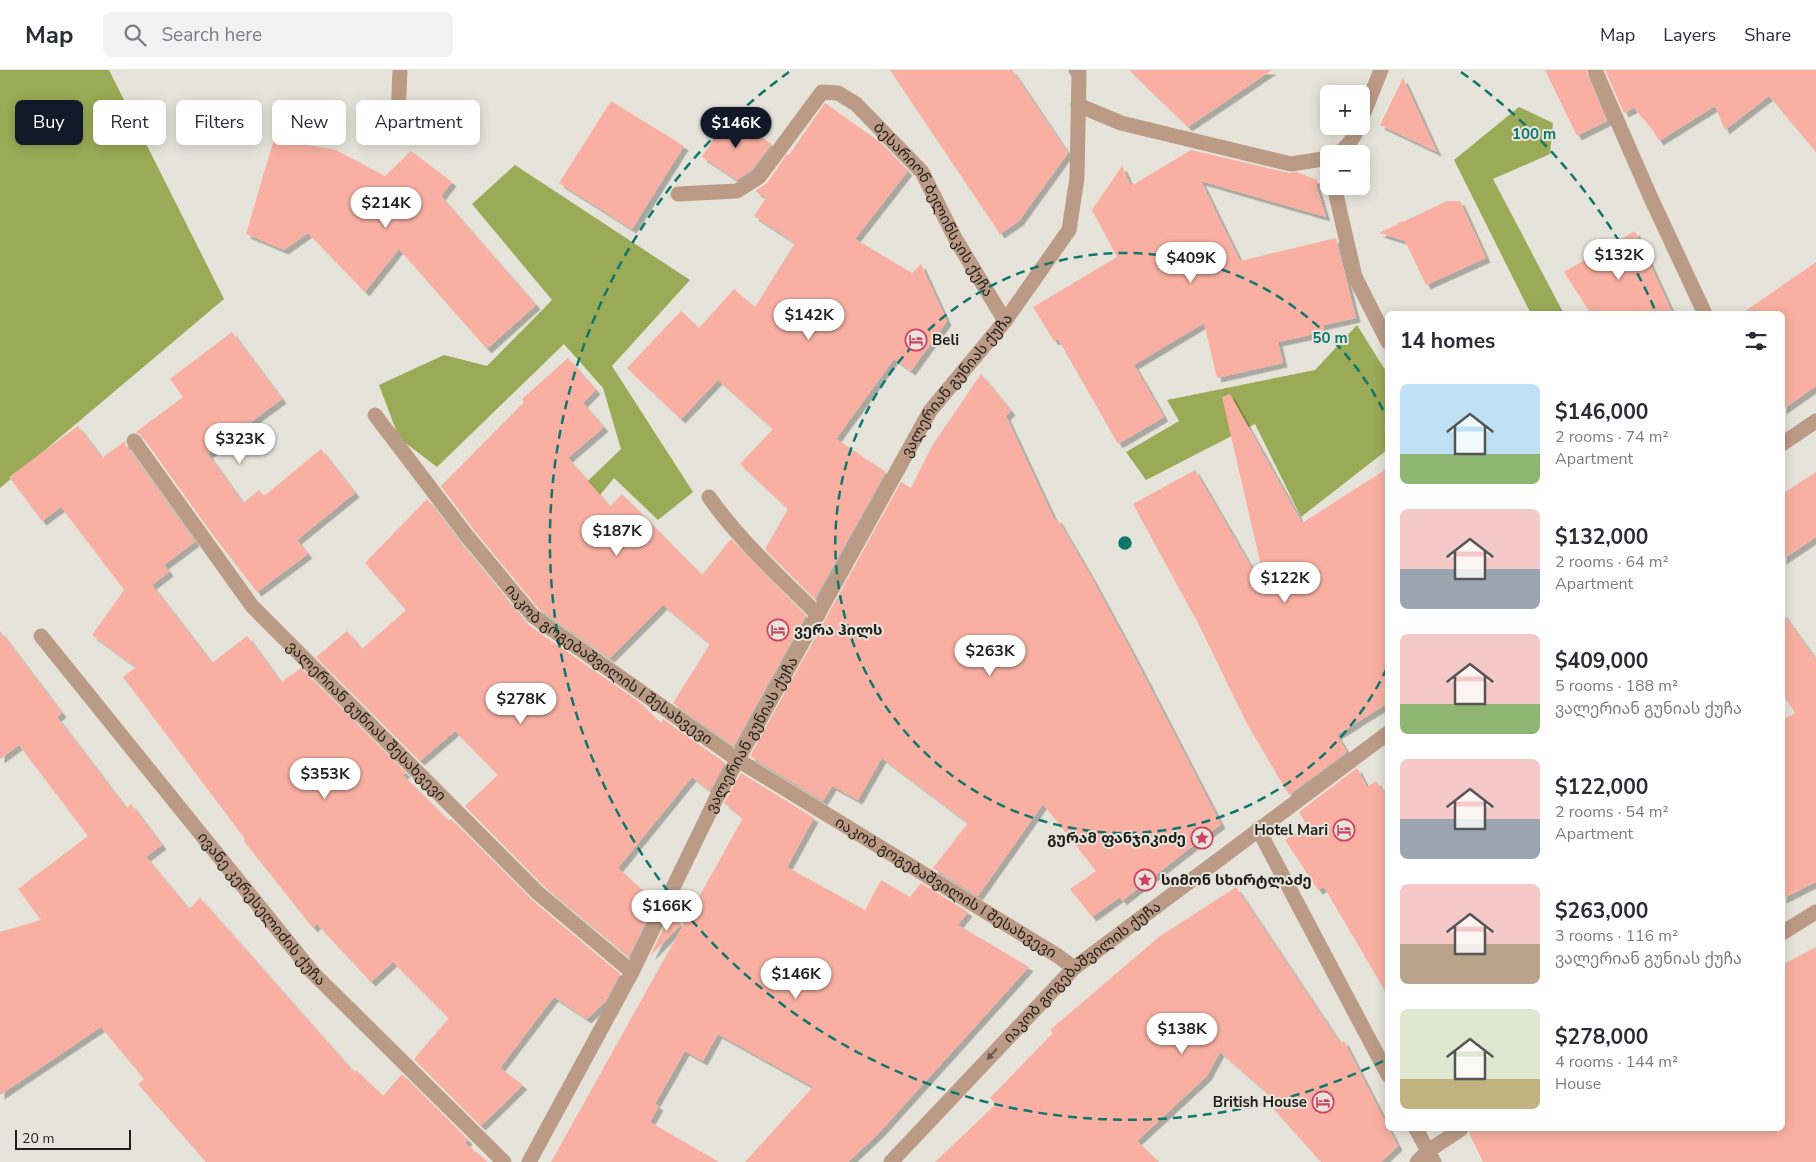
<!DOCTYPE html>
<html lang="en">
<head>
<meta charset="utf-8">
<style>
	body { margin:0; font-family:"Nunito Sans","Noto Sans Georgian",sans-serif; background:#f2f2f3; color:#2b2b33; height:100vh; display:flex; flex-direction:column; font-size:19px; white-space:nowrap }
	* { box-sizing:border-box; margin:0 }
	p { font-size:16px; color:#7c7c81 }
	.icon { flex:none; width:28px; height:28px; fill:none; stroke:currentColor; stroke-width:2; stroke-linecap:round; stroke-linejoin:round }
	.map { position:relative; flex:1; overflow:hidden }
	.sheet { position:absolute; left:1385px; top:241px; width:400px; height:820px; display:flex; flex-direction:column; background:#fff; border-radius:8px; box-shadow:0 2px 12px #0003 }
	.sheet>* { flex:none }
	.guide { position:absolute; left:15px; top:30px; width:475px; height:45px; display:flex; gap:10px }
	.fabs { position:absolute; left:1320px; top:15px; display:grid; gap:10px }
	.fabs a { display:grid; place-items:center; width:50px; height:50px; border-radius:8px; background:#fff; box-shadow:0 2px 12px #0003; font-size:25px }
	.scale { position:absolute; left:15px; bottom:12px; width:116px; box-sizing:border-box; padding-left:5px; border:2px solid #201f1b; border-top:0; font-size:14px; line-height:18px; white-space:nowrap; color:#201f1b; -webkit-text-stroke:4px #e6e4da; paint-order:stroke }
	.price { position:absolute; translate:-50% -42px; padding:0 11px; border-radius:18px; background:#fff; color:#222; font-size:16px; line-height:32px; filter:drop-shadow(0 1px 2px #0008) }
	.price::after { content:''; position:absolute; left:50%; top:30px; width:15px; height:11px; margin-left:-8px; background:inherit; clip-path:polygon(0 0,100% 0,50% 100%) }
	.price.selected { background:#111827; color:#fff }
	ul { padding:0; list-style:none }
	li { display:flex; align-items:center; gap:15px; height:125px; padding:0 15px }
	li span { display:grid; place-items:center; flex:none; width:140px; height:100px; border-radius:8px; color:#555 }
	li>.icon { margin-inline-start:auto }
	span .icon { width:60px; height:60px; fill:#fffc; stroke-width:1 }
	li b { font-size:21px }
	h2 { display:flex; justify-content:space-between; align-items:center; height:60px; padding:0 15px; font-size:21px }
	.pill { padding:0 18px; border-radius:8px; background:#fff; box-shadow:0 2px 12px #0003; font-size:18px; line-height:45px }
	.pill.selected { background:#111827; color:#fff }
	header { display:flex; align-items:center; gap:30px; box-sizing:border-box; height:70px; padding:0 25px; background:#fff; border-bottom:1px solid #e1e1e2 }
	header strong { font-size:24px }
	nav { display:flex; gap:28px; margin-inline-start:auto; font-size:18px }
	.search { width:350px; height:45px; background:#f2f2f3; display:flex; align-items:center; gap:12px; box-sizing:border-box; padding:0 18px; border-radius:8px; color:#7c7c81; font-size:19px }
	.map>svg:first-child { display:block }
	.forest { fill:#9baa57 }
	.building { fill:#f9b0a2; filter:url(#shadow) }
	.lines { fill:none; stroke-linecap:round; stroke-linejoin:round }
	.lane { stroke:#bb9b85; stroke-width:15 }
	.street { stroke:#bb9b85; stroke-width:15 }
	.oneway { fill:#66574b }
	.ring { fill:none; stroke:#0f766e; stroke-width:2.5; stroke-dasharray:9 6 }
	.labels { text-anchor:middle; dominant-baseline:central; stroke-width:4; stroke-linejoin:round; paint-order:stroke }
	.street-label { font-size:15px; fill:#201f1b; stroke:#e6e4da }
	.poi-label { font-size:15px; font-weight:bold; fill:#201f1b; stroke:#e6e4da; text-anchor:start }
	.centre { fill:#0f766e; stroke:#e6e4da; stroke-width:2.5 }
	.ring-label { font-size:15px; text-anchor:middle; font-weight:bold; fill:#0f766e; stroke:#e6e4da; stroke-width:4; stroke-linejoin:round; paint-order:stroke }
</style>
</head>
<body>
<header>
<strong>Map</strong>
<div class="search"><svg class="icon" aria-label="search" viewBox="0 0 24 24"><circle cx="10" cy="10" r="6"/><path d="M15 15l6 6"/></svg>Search here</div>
<nav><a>Map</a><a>Layers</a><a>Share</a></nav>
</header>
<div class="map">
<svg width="1816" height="1092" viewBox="0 0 1816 1092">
	<defs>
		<filter id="shadow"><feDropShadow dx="4.5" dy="4.5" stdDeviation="0" flood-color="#0004"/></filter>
	</defs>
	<rect width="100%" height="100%" fill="#e6e4da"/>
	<!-- forest -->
	<g class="forest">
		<path d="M 0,0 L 109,0 L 224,229 L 0,418 Z"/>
		<path d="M 1519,37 L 1553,53 L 1550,84 L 1493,109 L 1564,244 L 1531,244 L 1454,90 Z"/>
		<path d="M 515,95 L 690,210 L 612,296 L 693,422 L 658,450 L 614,408 L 531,508 L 509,487 L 621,379 L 603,318 L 564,274 L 437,397 L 399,368 L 379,315 L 444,285 L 487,296 L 552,230 L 472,134 Z"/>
		<path d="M 1357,255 L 1387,303 L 1387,380 L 1301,447 L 1255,354 L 1146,410 L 1126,382 L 1179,351 L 1167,330 L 1315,300 Z"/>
	</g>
	<!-- building -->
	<g class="building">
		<path d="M 890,0 L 1012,0 L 1068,83 L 1019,151 L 1000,164 Z"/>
		<path d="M 1129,0 L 1272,0 L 1188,57 Z"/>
		<path d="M 1545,0 L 1586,0 L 1607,51 L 1577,66 Z"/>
		<path d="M 1605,0 L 1816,0 L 1816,82 L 1769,26 L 1725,60 L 1715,36 L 1659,71 L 1652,59 L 1634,38 L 1624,43 Z"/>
		<path d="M 1403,8 L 1437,82 L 1380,55 Z"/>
		<path d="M 611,31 L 684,76 L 632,159 L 559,113 Z"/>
		<path d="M 825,33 L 880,72 L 908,101 L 855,169 L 912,203 L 921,194 L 947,251 L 911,301 L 894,289 L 836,369 L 886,402 L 815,529 L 765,479 L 788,439 L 740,394 L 773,359 L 718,310 L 681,349 L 627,298 L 681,241 L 699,258 L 734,219 L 755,237 L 795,173 L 754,146 L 766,128 L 755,121 L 767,113 L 787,84 L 789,85 Z"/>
		<path d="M 728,46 L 772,74 L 752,100 L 737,110 L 702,87 Z"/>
		<path d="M 274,69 L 336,80 L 385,106 L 411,81 L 452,112 L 441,126 L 536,235 L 487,279 L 399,179 L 365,222 L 308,163 L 284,180 L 246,164 Z"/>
		<path d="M 1191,80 L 1289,103 L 1297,102 L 1317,110 L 1317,118 L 1326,147 L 1201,111 L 1240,191 L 1336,168 L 1356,248 L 1324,255 L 1324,262 L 1278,272 L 1283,293 L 1217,308 L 1204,253 L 1134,295 L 1164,347 L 1118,374 L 1058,269 L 1054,271 L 1033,237 L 1117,187 L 1092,140 L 1122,96 L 1131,116 Z"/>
		<path d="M 1447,131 L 1460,131 L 1486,188 L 1426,215 L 1405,171 L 1379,163 L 1398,154 L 1397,153 L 1405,151 Z"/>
		<path d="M 1635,161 L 1673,244 L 1591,244 L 1564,202 Z"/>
		<path d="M 1816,192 L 1816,316 L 1782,340 L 1782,244 L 1741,244 Z"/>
		<path d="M 232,262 L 282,329 L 208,384 L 243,433 L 259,420 L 264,426 L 321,379 L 355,423 L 297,470 L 308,484 L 257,522 L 210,461 L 142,366 L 136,362 L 183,327 L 170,309 Z"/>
		<path d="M 568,288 L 596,320 L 583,333 L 604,357 L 568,388 L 610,436 L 622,424 L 702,505 L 731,469 L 806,546 L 734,676 L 673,633 L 710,574 L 663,535 L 610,588 L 539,539 L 474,460 L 441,416 L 524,332 L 522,329 Z"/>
		<path d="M 981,304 L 1011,341 L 1006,346 L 1055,451 L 1057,448 L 1093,510 L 1134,586 L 1221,754 L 1122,831 L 1120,827 L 1092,847 L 1070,819 L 1096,801 L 1043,734 L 978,826 L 933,798 L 968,753 L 882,688 L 858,730 L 832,716 L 823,731 L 750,686 L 901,412 L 911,418 L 932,376 Z"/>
		<path d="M 1230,324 L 1302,453 L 1388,398 L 1388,633 L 1337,665 L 1347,682 L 1289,725 L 1246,652 L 1199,555 L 1133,434 L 1195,400 L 1268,526 L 1222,327 Z"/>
		<path d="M 78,356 L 102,388 L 125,371 L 126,376 L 195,472 L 164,495 L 169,502 L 152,515 L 212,593 L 247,566 L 281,612 L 301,598 L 406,703 L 403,705 L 449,751 L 451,749 L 532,830 L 620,904 L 606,931 L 587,949 L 554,927 L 500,998 L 523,1015 L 481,1056 L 414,989 L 449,948 L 393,892 L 371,912 L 317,854 L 313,858 L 243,770 L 245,769 L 123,607 L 136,597 L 92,565 L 124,520 L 61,437 L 42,451 L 9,407 Z"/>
		<path d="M 1816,402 L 1816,467 L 1782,490 L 1782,424 Z"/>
		<path d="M 427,429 L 460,472 L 527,554 L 638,631 L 661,653 L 663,649 L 725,693 L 710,721 L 692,707 L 618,798 L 656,832 L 629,887 L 544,816 L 465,736 L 498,705 L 455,661 L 420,691 L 316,587 L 347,561 L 362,579 L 406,540 L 365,493 Z"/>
		<path d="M 1782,542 L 1816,590 L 1816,812 L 1782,829 L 1782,650 L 1795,643 L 1782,623 Z"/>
		<path d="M 0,561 L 62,643 L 57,647 L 126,738 L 131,734 L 162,775 L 146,787 L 189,839 L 200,828 L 354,1002 L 356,1000 L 383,1026 L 402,1004 L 468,1070 L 465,1073 L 488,1092 L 206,1092 L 138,1014 L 144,1009 L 101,957 L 0,1025 L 0,862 L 41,850 L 18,819 L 88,766 L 19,675 L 0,689 Z"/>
		<path d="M 1357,698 L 1367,717 L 1376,711 L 1388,729 L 1388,926 L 1324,817 L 1318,820 L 1285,770 L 1307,756 L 1299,742 Z"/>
		<path d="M 741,703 L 814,748 L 787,797 L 865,840 L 881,810 L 910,827 L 921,813 L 968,842 L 958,855 L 1029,897 L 879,1063 L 848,1092 L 745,1092 L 813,1017 L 718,964 L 703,991 L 685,981 L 655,1034 L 659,1036 L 650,1052 L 719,1092 L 551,1092 L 743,748 L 724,733 Z"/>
		<path d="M 1236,817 L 1340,973 L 1344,971 L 1398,1076 L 1381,1092 L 1321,1092 L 1269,1034 L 1274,1029 L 1220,982 L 1207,1006 L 1137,1071 L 1159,1092 L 935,1092 L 996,1034 L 990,1028 L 1053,963 L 1050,960 L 1159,867 Z"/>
		<path d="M 670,845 L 681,855 L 650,886 Z"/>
		<path d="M 1816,877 L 1816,1092 L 1483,1092 L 1469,1063 L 1470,1059 L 1782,1059 L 1782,895 Z"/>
	</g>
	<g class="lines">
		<!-- lane -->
		<g class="lane">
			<path d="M 398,49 L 400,0"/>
			<path d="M 678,124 L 737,121 L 759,107 L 822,22 L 838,23 L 856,34"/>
			<path d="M 709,427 C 740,471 780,507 818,545"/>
		</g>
		<!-- street -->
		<g class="street">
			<path d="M 1595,0 L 1650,126 L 1705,244"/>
			<path id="s1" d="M 856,34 L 922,102 L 955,168 L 1005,251"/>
			<path d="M 1078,35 L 1121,53 L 1291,94 L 1329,88"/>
			<path d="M 1361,50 L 1381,0"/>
			<path d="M 1337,84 C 1347,78 1355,66 1359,56"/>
			<path d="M 1334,116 L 1355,207 L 1388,272"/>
			<path id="s2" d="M 375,345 L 467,466 L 533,546 L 738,690 L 1058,886 L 1074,898"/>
			<path id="s3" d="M 134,371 L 252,536 L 538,823 L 632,902"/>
			<path d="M 1782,374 L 1816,351"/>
			<path id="s4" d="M 41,566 L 313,903 L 504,1092"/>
			<path d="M 1258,759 L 1388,1005"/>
			<path d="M 1782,863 L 1816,842"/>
			<path d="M 1416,1059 L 1434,1092"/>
			<path id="s5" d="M 529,1092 L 632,902 L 716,729 L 930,341 L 1005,251 L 1069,160 L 1077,108 L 1079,3 L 1076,0"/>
			<path id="s6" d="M 891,1092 L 1074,898 L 1388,663"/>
			<path d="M 1417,1092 L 1428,1081 L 1461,1059"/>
		</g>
	</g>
	<!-- one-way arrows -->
	<defs><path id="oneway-solid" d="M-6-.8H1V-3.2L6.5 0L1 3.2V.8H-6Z" transform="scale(1.25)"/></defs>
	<use class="oneway" href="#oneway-solid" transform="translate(992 984) rotate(133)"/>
	<!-- distance rings -->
	<g class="ring">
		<path d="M1387 598A290 290 0 1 1 1387 348"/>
		<path d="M1383 991A579 579 0 0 1 789 2M1461 2A579 579 0 0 1 1656 242"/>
	</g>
	<!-- icons -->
	<defs>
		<g id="hotel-ring" transform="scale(1.125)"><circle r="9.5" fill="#e6e4da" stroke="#d04061" stroke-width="1.5"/><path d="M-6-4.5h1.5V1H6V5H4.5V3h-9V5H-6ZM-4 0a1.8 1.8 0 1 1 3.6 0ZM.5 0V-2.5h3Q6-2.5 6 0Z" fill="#d04061"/></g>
		<g id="sight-ring" transform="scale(1.125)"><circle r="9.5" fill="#e6e4da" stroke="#d04061" stroke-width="1.5"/><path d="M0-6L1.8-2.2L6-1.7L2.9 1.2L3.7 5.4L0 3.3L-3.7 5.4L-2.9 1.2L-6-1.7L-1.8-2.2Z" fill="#d04061"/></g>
	</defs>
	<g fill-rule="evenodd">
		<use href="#hotel-ring" x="916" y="270"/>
		<use href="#hotel-ring" x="778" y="560"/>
		<use href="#hotel-ring" x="1344" y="760"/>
		<use href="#sight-ring" x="1202" y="768"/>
		<use href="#sight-ring" x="1145" y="810"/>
		<use href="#hotel-ring" x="1323" y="1032"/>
	</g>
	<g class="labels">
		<!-- street labels -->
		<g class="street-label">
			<text stroke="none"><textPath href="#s1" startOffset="132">ბესარიონ ბელინსკის ქუჩა</textPath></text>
			<text stroke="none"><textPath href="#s5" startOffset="888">ვალერიან გუნიას ქუჩა</textPath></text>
			<text stroke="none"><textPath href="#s2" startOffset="345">იაკობ გოგებაშვილის I შესახვევი</textPath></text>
			<text stroke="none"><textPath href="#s3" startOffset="365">ვალერიან გუნიას შესახვევი</textPath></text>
			<text stroke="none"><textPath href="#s5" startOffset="482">ვალერიან გუნიას ქუჩა</textPath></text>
			<text stroke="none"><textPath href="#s2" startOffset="750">იაკობ გოგებაშვილის I შესახვევი</textPath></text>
			<text stroke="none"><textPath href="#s4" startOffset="351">ივანე კერესელიძის ქუჩა</textPath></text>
			<text stroke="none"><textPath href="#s6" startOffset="270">იაკობ გოგებაშვილის ქუჩა</textPath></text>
		</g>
		<!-- poi labels -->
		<g class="poi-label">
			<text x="932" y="270">Beli</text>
			<text x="794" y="560">ვერა ჰილს</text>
			<text x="1328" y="760" text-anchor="end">Hotel Mari</text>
			<text x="1186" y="768" text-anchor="end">გურამ ფანჯიკიძე</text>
			<text x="1161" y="810">სიმონ სხირტლაძე</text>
			<text x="1307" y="1032" text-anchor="end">British House</text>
		</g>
	</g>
	<circle cx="1125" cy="473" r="8" class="centre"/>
	<g class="ring-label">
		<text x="1534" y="69">100 m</text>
		<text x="1330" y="273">50 m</text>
	</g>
</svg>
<div class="fabs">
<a>+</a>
<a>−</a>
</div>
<div class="scale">20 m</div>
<b class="price selected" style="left:736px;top:79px">$146K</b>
<b class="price" style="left:386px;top:159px">$214K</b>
<b class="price" style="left:1619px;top:211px">$132K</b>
<b class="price" style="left:1191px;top:214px">$409K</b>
<b class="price" style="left:809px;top:271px">$142K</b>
<b class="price" style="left:240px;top:395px">$323K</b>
<b class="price" style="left:617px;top:487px">$187K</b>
<b class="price" style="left:1285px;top:534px">$122K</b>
<b class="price" style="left:990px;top:607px">$263K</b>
<b class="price" style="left:521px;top:655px">$278K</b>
<b class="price" style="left:325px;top:730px">$353K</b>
<b class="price" style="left:667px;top:862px">$166K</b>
<b class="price" style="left:796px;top:930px">$146K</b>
<b class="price" style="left:1182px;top:985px">$138K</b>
<div class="guide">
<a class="pill selected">Buy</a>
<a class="pill">Rent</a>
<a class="pill">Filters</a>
<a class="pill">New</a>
<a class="pill">Apartment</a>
</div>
<section class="sheet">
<h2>14 homes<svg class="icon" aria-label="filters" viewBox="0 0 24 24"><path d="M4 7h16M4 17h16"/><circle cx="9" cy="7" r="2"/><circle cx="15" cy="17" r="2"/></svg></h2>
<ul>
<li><span style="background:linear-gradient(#bfe0f5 70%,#8fb573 0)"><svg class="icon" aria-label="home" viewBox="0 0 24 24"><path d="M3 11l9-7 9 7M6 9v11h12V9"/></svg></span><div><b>$146,000</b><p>2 rooms · 74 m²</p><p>Apartment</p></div></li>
<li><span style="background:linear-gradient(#f6c9c9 60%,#9aa5b1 0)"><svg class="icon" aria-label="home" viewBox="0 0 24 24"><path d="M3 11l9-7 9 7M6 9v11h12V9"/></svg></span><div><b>$132,000</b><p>2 rooms · 64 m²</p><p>Apartment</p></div></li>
<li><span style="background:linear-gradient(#f6c9c9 70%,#8fb573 0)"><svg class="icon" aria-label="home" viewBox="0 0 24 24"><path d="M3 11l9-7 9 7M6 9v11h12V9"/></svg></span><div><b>$409,000</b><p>5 rooms · 188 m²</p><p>ვალერიან გუნიას ქუჩა</p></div></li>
<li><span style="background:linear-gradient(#f6c9c9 60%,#9aa5b1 0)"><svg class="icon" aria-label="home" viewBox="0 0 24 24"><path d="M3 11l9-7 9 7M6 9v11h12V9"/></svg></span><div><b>$122,000</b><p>2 rooms · 54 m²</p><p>Apartment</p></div></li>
<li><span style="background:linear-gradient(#f6c9c9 60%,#b9a48a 0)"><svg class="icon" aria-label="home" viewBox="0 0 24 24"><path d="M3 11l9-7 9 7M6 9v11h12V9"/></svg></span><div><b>$263,000</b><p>3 rooms · 116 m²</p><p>ვალერიან გუნიას ქუჩა</p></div></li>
<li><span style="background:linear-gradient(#dfe7d0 70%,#c2b280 0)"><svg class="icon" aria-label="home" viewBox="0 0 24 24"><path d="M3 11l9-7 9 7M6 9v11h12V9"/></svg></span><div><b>$278,000</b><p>4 rooms · 144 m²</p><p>House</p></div></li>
</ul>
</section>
</div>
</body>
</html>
